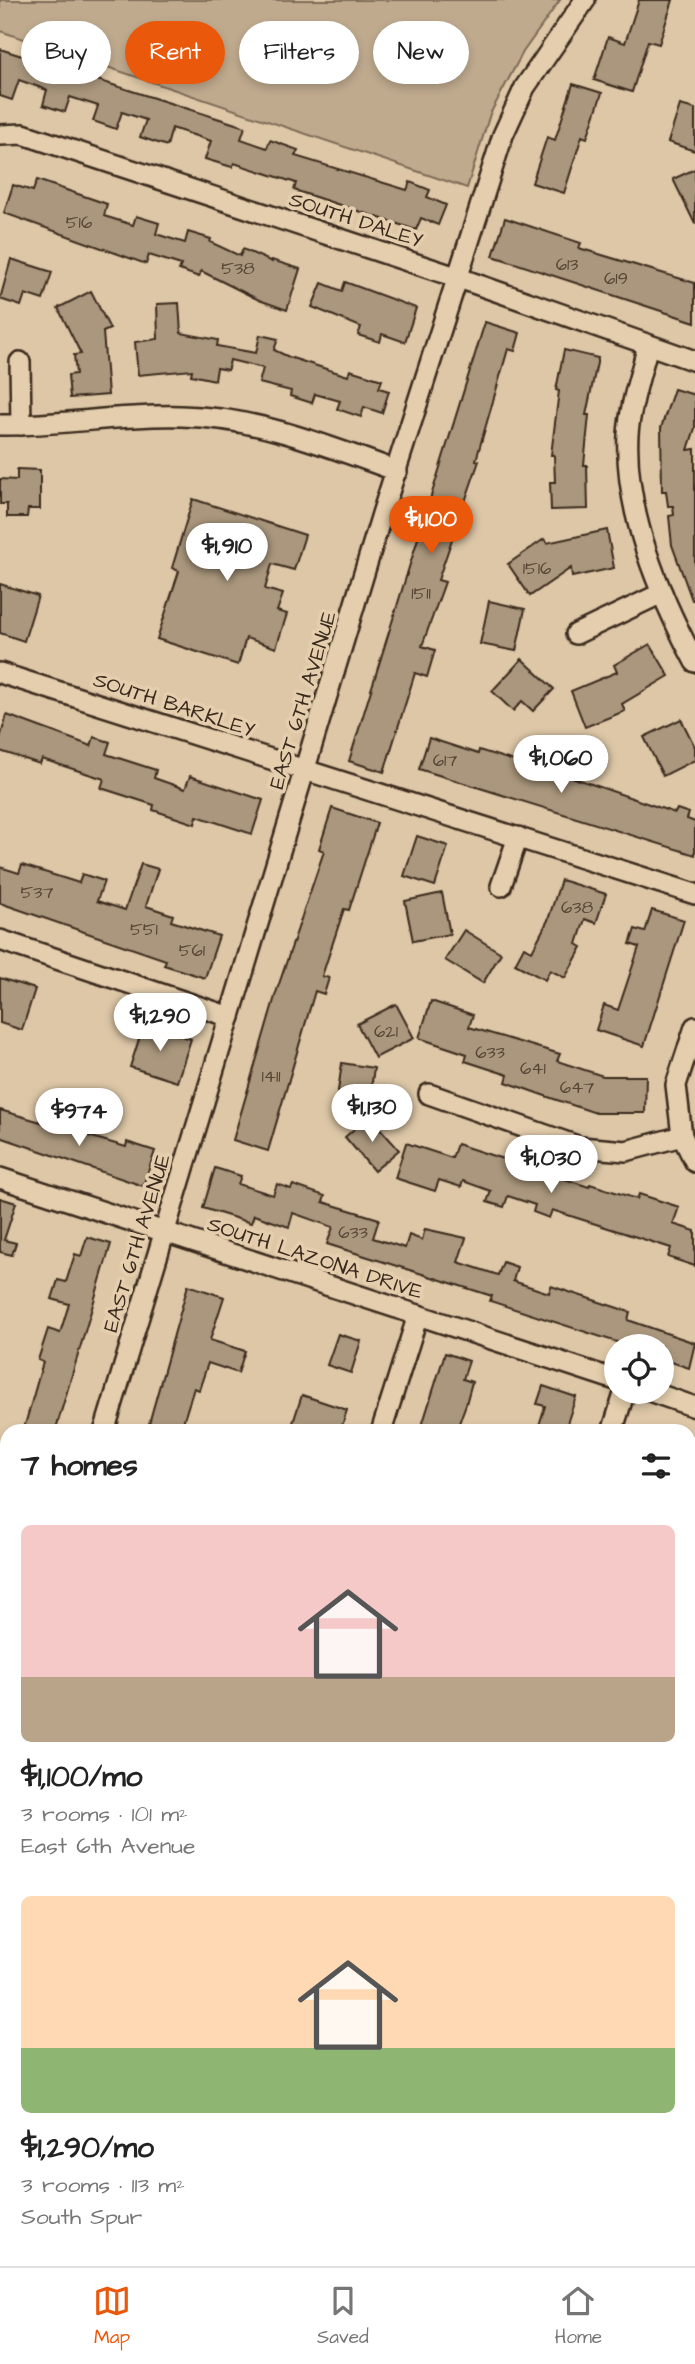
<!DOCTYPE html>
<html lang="en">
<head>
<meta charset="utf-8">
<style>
	body { margin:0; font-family:"Architects Daughter",sans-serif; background:#f6f6f6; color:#222; height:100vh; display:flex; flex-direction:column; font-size:26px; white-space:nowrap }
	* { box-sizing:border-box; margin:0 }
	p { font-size:23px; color:#767676 }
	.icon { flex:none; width:38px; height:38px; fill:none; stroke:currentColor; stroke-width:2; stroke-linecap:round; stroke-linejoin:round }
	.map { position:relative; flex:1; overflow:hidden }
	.details { position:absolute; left:0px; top:1424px; width:696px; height:842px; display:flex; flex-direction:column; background:#fff; border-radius:21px 21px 0 0; box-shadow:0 4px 10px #0003 }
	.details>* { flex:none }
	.hud { position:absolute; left:21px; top:21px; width:654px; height:63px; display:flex; gap:14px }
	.fabs { position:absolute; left:604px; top:1334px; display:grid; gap:14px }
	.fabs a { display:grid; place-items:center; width:70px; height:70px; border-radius:50%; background:#fff; box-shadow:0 4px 10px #0003; font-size:35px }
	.price { position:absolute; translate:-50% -60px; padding:0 16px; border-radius:24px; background:#fff; color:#222; font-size:23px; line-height:46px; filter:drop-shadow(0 2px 4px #0008) }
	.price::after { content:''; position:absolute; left:50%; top:42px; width:21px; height:16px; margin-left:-10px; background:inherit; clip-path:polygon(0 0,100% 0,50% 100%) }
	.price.current { background:#ea580c; color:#fff }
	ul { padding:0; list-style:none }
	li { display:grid; align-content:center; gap:14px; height:371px; padding:0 21px }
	li span { display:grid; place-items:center; height:217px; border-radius:10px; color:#555 }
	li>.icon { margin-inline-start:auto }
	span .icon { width:126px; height:126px; fill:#fffc; stroke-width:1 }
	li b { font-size:30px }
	h2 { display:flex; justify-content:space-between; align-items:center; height:84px; padding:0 21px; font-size:30px }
	.pill { padding:0 24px; border-radius:32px; background:#fff; box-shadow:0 4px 10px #0003; font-size:24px; line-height:63px }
	.pill.current { background:#ea580c; color:#fff }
	.tab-bar { display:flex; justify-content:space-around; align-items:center; height:98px; border-top:2px solid #e0e0e0; background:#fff; font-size:19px; color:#767676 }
	.tab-bar a { display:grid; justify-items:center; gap:4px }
	.tab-bar .current { color:#ea580c }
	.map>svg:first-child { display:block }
	.green { fill:#bfaa8e; stroke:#7d6a56; stroke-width:2 }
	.building { fill:#aa977d; stroke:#3b2a1e; stroke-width:2 }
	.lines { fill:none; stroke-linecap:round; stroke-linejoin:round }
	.minor-casing { stroke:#3b2a1e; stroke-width:24 }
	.major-casing { stroke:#3b2a1e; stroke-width:30 }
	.minor { stroke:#e4cead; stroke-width:19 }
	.major { stroke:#e4cead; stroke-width:24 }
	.labels { text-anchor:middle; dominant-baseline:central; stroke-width:7; stroke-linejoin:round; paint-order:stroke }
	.number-label { font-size:18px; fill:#574536 }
	.street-label { font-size:21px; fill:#3b2a1e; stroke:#e4cead }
</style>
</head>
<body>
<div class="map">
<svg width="695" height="2266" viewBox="0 0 695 2266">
	<rect width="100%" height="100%" fill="#ddc7a7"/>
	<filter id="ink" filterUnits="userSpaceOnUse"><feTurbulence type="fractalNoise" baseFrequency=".0143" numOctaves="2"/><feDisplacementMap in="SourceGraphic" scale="14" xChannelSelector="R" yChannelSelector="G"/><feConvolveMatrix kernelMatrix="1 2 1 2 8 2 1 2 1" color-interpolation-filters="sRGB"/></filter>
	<g filter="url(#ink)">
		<!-- green -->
		<path class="green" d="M 0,0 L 560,0 L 523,52 L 490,114 L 467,188 L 0,31 Z"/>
		<!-- building -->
		<g class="building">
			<path d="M 639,0 L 673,0 L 659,44 L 648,41 L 632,92 L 594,80 L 608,37 L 625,43 Z"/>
			<path d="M 0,49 L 245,127 L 241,139 L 267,148 L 270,140 L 298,150 L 295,156 L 407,190 L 410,182 L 430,190 L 427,197 L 446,205 L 438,225 L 421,218 L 416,230 L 294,190 L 296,183 L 234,163 L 232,167 L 205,159 L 211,141 L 172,128 L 167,146 L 140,137 L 146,120 L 122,112 L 116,129 L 93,121 L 98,106 L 70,97 L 65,112 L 43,105 L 47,90 L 19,80 L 12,100 L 0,96 Z"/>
			<path d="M 573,84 L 602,93 L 587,138 L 582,136 L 564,193 L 532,183 L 547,137 L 555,140 Z"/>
			<path d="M 680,105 L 695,109 L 695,151 L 668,142 Z"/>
			<path d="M 695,169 L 695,224 L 673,179 Z"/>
			<path d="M 37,180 L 107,204 L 104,216 L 133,225 L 136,216 L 159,223 L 156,234 L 185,243 L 188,232 L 211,239 L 210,242 L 240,256 L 243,249 L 272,262 L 272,260 L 300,269 L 287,310 L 259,300 L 201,271 L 199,277 L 179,270 L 181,265 L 149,255 L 146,264 L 4,213 L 13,185 L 33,191 Z"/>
			<path d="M 505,218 L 581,243 L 579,248 L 695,283 L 695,322 L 493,256 Z"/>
			<path d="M 11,259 L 52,272 L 43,300 L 25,294 L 21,306 L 0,299 Z"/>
			<path d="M 345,282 L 416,308 L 405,342 L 382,334 L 380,342 L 358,335 L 361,327 L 312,307 L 322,283 L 342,291 Z"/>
			<path d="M 91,291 L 110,329 L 103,332 L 108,395 L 70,398 L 68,375 L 76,374 L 74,355 L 81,354 L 58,308 Z"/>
			<path d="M 179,303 L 181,333 L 218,340 L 217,346 L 256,353 L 260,335 L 278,339 L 274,350 L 289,357 L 348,376 L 350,370 L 382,380 L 379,388 L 389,391 L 382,413 L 364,407 L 361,417 L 337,409 L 340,401 L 315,394 L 312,403 L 290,396 L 291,391 L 259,383 L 263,368 L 230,360 L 228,370 L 217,368 L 215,380 L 191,375 L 192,370 L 138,375 L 135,342 L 158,339 L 157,304 Z"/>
			<path d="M 485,322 L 520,333 L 515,351 L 508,349 L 476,460 L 479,461 L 438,580 L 445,582 L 422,646 L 435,650 L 427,677 L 415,673 L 384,772 L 349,761 Z"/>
			<path d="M 564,350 L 598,358 L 586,415 L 589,415 L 584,465 L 587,465 L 588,509 L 551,510 L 550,482 L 555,482 L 554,455 L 551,455 L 559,391 L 556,390 Z"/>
			<path d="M 674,389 L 695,395 L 695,428 L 688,450 L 695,449 L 695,600 L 692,600 L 672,545 L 669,516 L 674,515 L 673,506 L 668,506 L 666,491 L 662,491 L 661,428 Z"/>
			<path d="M 17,469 L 40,470 L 40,509 L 28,509 L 27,517 L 7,517 L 7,504 L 0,504 L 0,479 L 17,480 Z"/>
			<path d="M 193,499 L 305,535 L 294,570 L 272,564 L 265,589 L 283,594 L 277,611 L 287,614 L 276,648 L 246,638 L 238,665 L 157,639 L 179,571 L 172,568 Z"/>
			<path d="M 607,530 L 614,568 L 572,577 L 571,568 L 530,596 L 508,564 L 544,539 L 547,543 Z"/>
			<path d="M 0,584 L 38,596 L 24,641 L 0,633 Z"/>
			<path d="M 489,601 L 525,609 L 516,651 L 480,644 Z"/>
			<path d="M 650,644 L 669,676 L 622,704 L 625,711 L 585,727 L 571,691 L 617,672 L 614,665 Z"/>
			<path d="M 522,659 L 554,689 L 533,711 L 522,701 L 513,711 L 492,691 Z"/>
			<path d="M 7,715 L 91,746 L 94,737 L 110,742 L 106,754 L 156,770 L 154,778 L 185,789 L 190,776 L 263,800 L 252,834 L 197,816 L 195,824 L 153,810 L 154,805 L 101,788 L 104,779 L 42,759 L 40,764 L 0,751 L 0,738 Z"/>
			<path d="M 681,719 L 695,747 L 695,760 L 663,776 L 644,737 Z"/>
			<path d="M 429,738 L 478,754 L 479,750 L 530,766 L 531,763 L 675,813 L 677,809 L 689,813 L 687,819 L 695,822 L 695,855 L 419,769 Z"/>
			<path d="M 332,808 L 377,823 L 349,910 L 344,909 L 322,976 L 329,978 L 324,994 L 315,991 L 268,1151 L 233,1140 L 276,993 L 324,851 L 319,849 Z"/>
			<path d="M 417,836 L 448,846 L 435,886 L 404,876 Z"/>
			<path d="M 141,864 L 158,869 L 146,906 L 173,915 L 171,921 L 219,936 L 205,978 L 164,965 L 166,960 L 0,903 L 0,867 L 19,873 L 22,865 L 79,883 L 82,874 L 104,881 L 97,901 L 125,910 Z"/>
			<path d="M 561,880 L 606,894 L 596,923 L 585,919 L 577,944 L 582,947 L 565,978 L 550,970 L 545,980 L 515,964 L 524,947 L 532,951 L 548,920 Z"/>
			<path d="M 442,893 L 450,934 L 413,941 L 405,901 Z"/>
			<path d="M 652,910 L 684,920 L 644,1046 L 596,1030 L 604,1005 L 618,1010 L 639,947 L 630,944 L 635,929 L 645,932 Z"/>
			<path d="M 464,930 L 501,953 L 483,983 L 445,960 Z"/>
			<path d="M 0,978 L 35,989 L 22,1030 L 0,1023 Z"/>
			<path d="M 431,1001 L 473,1015 L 469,1027 L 560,1054 L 557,1061 L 603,1076 L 646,1076 L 645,1113 L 596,1113 L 551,1098 L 506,1082 L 508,1075 L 465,1061 L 467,1054 L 419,1038 Z"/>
			<path d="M 396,1004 L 414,1038 L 375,1058 L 357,1024 Z"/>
			<path d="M 144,1024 L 191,1039 L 177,1082 L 130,1067 Z"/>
			<path d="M 342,1063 L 374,1068 L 368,1110 L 336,1105 Z"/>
			<path d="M 0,1110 L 126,1147 L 127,1142 L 155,1151 L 143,1186 L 0,1137 Z"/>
			<path d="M 369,1116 L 399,1150 L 374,1171 L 345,1137 Z"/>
			<path d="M 406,1143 L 452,1158 L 457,1144 L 589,1187 L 590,1184 L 637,1199 L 639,1194 L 679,1207 L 673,1224 L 695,1231 L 695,1266 L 668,1257 L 671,1248 L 552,1210 L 549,1218 L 533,1212 L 535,1205 L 508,1196 L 504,1207 L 487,1202 L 491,1191 L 463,1181 L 461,1187 L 439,1180 L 435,1191 L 395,1178 Z"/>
			<path d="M 215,1168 L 241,1176 L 238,1184 L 273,1195 L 277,1184 L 291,1189 L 293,1185 L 325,1196 L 323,1202 L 379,1219 L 373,1238 L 405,1248 L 409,1235 L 422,1240 L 425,1229 L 466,1238 L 458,1262 L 498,1275 L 503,1262 L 517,1267 L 513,1281 L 549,1293 L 551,1286 L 630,1312 L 628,1320 L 695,1343 L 689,1368 L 662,1359 L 662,1346 L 629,1346 L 490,1301 L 492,1296 L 327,1244 L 333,1227 L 293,1213 L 289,1227 L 254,1215 L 251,1223 L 203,1208 Z"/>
			<path d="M 0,1198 L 16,1203 L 4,1240 L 16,1243 L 12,1255 L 0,1252 Z"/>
			<path d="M 87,1237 L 111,1244 L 55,1432 L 23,1432 L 43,1362 L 38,1360 L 48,1329 L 60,1333 L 69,1304 L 52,1299 L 58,1280 L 66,1282 L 75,1254 L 81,1256 Z"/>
			<path d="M 188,1285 L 224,1297 L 210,1340 L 245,1351 L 238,1373 L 208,1363 L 199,1390 L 194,1388 L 180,1432 L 161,1432 L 148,1427 Z"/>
			<path d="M 338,1334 L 361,1341 L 351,1373 L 327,1365 Z"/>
			<path d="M 445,1353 L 469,1361 L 463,1379 L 472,1382 L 466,1404 L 458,1426 L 448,1423 L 446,1432 L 420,1432 Z"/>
			<path d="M 543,1386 L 576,1397 L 564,1432 L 537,1432 L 545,1406 L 537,1404 Z"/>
			<path d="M 302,1395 L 347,1410 L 340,1432 L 290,1432 Z"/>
		</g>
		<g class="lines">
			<!-- minor casing -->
			<g class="minor-casing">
				<g id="minor">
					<path d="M 0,135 L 23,134 L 459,278 L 695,361"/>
					<path d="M 648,345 C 641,373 630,405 628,434 C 624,512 659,594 695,662"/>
					<path d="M 20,362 L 21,425"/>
					<path d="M 0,425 C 61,426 120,414 181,416 C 256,417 327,446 397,471"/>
					<path d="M 576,634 L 662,593"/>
					<path d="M 0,673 L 695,894"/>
					<path d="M 501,886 L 518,837"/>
					<path d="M 0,940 L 230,1017"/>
					<path d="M 695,1027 L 676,1085 L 682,1136 L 695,1162"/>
					<path d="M 429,1094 L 580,1147 L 626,1151 L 682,1136"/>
					<path d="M 0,1178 L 616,1380"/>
					<path d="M 649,1391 L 695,1407"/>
					<path d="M 104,1432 L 382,514 L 503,135 L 525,87 L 585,0"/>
					<path d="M 381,1432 L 418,1315"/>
					<path d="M 612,1432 L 625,1391"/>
					<path d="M 690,1614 L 695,1616"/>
					<path d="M 0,1764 L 7,1741"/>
					<path d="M 690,1827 L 695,1829"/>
					<path d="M 0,1883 L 7,1885"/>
					<path d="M 690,2045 L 695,2047"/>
				</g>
			</g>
			<!-- major casing -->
			<g class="major-casing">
				<g id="major">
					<path d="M 0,2128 L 7,2130"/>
					<path d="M 392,2259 L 412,2266"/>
				</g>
			</g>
			<!-- minor -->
			<use href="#minor" class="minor"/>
			<!-- major -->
			<use href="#major" class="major"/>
		</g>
	</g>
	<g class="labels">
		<!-- number labels -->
		<g class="number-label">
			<text x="79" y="222">516</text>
			<text x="567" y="264">613</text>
			<text x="238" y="268">538</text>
			<text x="616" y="278">619</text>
			<text x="537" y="568">1516</text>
			<text x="421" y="593">1511</text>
			<text x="445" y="760">617</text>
			<text x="37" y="892">537</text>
			<text x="577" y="907">638</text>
			<text x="144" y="929">551</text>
			<text x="192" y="950">561</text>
			<text x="386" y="1031">621</text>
			<text x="490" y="1052">633</text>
			<text x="533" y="1068">641</text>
			<text x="271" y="1076">1411</text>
			<text x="577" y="1087">647</text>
			<text x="353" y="1232">633</text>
		</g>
		<!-- street labels -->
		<g class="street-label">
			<text transform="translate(356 220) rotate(18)">SOUTH DALEY</text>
			<text transform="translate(303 700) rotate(-73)">EAST 6TH AVENUE</text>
			<text transform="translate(174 705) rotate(18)">SOUTH BARKLEY</text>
			<text transform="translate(137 1243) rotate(-73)">EAST 6TH AVENUE</text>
			<text transform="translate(315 1258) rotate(18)">SOUTH LAZONA DRIVE</text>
		</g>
	</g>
</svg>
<div class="fabs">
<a><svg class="icon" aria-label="locate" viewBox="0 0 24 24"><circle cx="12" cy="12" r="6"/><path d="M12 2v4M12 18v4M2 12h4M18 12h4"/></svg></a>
</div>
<b class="price current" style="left:431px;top:556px">$1,100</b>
<b class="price" style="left:227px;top:583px">$1,910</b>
<b class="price" style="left:561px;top:795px">$1,060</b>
<b class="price" style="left:160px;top:1053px">$1,290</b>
<b class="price" style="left:372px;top:1144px">$1,130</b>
<b class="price" style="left:79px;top:1148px">$974</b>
<b class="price" style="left:551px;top:1195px">$1,030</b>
<div class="hud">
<a class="pill">Buy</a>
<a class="pill current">Rent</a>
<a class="pill">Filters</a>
<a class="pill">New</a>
</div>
<section class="details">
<h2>7 homes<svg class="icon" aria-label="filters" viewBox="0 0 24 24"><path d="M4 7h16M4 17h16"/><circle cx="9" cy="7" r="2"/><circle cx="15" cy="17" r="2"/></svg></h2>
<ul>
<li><span style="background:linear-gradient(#f6c9c9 70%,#b9a48a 0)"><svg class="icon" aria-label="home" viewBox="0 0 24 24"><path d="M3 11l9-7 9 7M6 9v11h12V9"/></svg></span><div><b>$1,100/mo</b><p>3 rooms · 101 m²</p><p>East 6th Avenue</p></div></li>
<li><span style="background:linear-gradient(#ffd9b3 70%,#8fb573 0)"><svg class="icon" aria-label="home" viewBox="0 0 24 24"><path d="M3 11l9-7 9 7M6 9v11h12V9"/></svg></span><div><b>$1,290/mo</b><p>3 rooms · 113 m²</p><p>South Spur</p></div></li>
</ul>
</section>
</div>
<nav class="tab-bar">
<a class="current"><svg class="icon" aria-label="map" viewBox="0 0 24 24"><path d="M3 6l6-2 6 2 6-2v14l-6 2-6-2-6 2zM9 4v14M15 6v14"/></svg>Map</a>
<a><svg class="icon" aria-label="saved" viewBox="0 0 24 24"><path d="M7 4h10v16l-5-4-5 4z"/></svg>Saved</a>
<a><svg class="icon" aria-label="home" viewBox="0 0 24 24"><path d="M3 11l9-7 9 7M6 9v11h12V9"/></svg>Home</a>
</nav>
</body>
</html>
